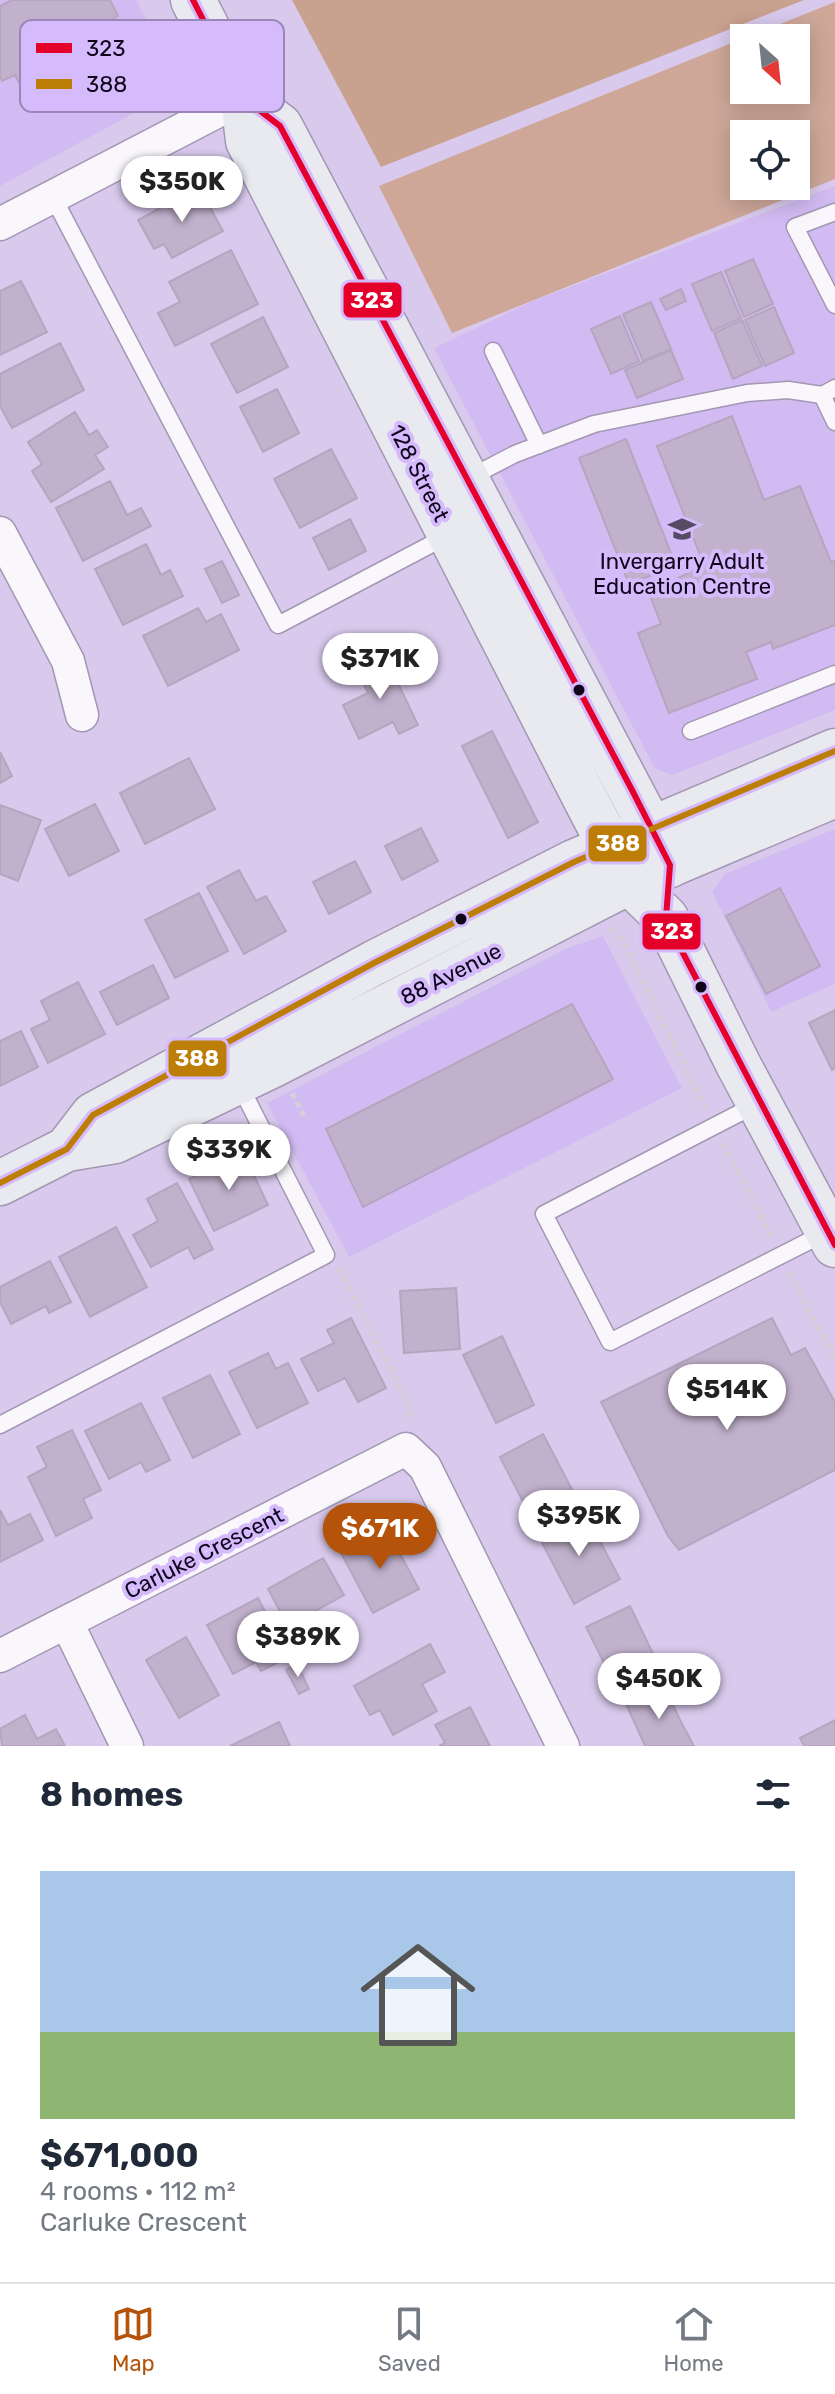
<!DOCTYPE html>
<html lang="en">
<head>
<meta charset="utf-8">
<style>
	body { margin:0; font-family:Rubik,sans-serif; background:#f2f2f3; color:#1f2937; height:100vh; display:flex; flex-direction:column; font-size:30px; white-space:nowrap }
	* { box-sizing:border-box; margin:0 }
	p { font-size:26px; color:#747a83 }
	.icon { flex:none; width:44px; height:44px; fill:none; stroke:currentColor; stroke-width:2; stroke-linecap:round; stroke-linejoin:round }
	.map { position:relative; height:1746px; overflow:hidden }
	.sheet { display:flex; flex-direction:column; background:#fff; flex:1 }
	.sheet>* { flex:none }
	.needle { width:52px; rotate:153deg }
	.tools { position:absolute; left:730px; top:24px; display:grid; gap:16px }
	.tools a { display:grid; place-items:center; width:80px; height:80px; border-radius:0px; background:#fff; box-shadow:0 4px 20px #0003; font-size:40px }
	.price { position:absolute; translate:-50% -68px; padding:0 18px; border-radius:28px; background:#fff; color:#222; font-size:26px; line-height:52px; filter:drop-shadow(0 2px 4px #0008) }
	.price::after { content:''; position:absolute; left:50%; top:48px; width:24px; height:18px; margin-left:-12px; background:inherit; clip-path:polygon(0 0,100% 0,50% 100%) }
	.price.on { background:#b45309; color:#fff }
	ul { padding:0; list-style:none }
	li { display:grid; align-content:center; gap:16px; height:424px; padding:0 40px }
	li span { display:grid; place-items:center; height:248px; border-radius:0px; color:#555 }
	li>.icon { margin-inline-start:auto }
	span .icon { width:144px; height:144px; fill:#fffc; stroke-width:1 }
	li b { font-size:34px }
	h2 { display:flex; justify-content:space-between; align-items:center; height:96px; padding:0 40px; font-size:34px }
	.tabs { display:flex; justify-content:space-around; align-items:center; height:112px; border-top:2px solid #e0e1e3; background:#fff; font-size:22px; color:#747a83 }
	.tabs a { display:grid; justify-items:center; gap:4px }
	.tabs .on { color:#b45309 }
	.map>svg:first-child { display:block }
	.built { fill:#d2bbf2 }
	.green { fill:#cea799; fill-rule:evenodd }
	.forest { fill:#c9a18f }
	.building { fill:#c2b1cd; stroke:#b5a5bf; stroke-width:2 }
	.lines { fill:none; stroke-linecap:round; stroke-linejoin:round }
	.service-casing { stroke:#a397b3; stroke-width:19 }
	.minor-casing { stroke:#a397b3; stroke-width:35 }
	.secondary-casing { stroke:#a397b3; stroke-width:47 }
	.path { stroke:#d5cfda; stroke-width:5; stroke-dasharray:6 4; stroke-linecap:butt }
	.service { stroke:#f9f7fc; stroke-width:16 }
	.minor { stroke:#f9f7fc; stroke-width:32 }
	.secondary { stroke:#e9eaf0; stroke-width:44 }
	.bus-1-casing { stroke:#d6bbfc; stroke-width:12 }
	.bus-2-casing { stroke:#d6bbfc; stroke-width:12 }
	.bus-1 { stroke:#e4002b; stroke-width:6 }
	.bus-2 { stroke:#bd7e07; stroke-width:6 }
	.bus-dot { fill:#10061c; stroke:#d6bbfc; stroke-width:3 }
	.labels { text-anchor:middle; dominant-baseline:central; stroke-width:8; stroke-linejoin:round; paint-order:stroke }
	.street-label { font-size:22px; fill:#10061c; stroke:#d6bbfc }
	.poi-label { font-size:22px; fill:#10061c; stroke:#d6bbfc }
	.key { fill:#d6bbfc; stroke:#9b85b9; stroke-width:2 }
	.key-label { font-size:22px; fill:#10061c }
	.line-badge { stroke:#d6bbfc; stroke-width:3 }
	.badge-label { font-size:22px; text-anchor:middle; font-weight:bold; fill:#fff }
</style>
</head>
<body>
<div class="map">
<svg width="835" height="1746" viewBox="0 0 835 1746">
	<rect width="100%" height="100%" fill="#d9caed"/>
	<!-- built -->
	<g class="built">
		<path d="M 0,0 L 136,0 L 175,75 L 167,95 L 0,186 Z"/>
		<path d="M 835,186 L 835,710 L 673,775 L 663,772 L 654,767 L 434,348 L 533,301 Z"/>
		<path d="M 835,829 L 835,984 L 771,1012 L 712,892 L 725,874 Z"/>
		<path d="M 603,936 L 682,1088 L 349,1257 L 267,1103 L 565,949 Z"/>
	</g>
	<!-- green -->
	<path class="green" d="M 835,2 L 835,179 L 452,333 L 379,186 L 744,38 L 744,90 L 796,90 L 796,38 L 745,38 ZM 744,134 L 796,134 L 796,186 L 744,186 Z"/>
	<!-- forest -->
	<path class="forest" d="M 292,0 L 804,0 L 381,167 Z"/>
	<!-- building -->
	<g class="building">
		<path d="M 12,0 L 110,0 L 118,16 L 80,37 L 91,58 L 24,93 L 15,75 L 2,81 L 0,76 L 0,6 Z"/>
		<path d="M 199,187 L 223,231 L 172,258 L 164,244 L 154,249 L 138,220 Z"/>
		<path d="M 231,250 L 258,304 L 175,346 L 158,313 L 180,302 L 169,282 Z"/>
		<path d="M 753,259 L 773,304 L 744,317 L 725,271 Z"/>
		<path d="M 721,272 L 741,318 L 712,331 L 692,284 Z"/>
		<path d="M 21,281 L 47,332 L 0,355 L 0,291 Z"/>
		<path d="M 681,289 L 686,301 L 666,310 L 660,299 Z"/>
		<path d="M 651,302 L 671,349 L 643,361 L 623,314 Z"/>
		<path d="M 774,307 L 794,353 L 765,366 L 745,320 Z"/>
		<path d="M 620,316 L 639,361 L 611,374 L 591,329 Z"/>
		<path d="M 263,317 L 288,367 L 237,393 L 211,344 Z"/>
		<path d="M 742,320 L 762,366 L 733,379 L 714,333 Z"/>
		<path d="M 60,343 L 84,390 L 12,428 L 0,406 L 0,374 Z"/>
		<path d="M 671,350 L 683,379 L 637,398 L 625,370 Z"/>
		<path d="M 277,389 L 299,433 L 263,452 L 240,407 Z"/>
		<path d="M 75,412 L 89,435 L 97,430 L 108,447 L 95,455 L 104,469 L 51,502 L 32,471 L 42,464 L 28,442 Z"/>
		<path d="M 732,416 L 764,500 L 800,486 L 831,562 L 835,561 L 835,625 L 773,649 L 771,642 L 746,652 L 757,679 L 669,713 L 638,633 L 661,624 L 649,593 L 704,565 L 657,446 Z"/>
		<path d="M 626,439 L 676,566 L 629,584 L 579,458 Z"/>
		<path d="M 331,449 L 357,498 L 300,528 L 274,479 Z"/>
		<path d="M 110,481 L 127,515 L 141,508 L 151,526 L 83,561 L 56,508 Z"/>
		<path d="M 350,519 L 366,551 L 329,570 L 313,538 Z"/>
		<path d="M 146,544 L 161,575 L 170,570 L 183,596 L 123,625 L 95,569 Z"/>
		<path d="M 222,561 L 239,595 L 222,603 L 205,569 Z"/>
		<path d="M 198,608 L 206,622 L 221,614 L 239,650 L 168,686 L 143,636 Z"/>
		<path d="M 384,654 L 418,725 L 399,734 L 393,722 L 359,739 L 343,705 L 368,693 L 356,668 Z"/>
		<path d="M 492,731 L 538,822 L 508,838 L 462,746 Z"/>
		<path d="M 0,752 L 12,776 L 0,783 Z"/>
		<path d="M 189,758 L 215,809 L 145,844 L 120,793 Z"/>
		<path d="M 95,804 L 119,851 L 69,876 L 45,829 Z"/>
		<path d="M 0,805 L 41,820 L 18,881 L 0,874 Z"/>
		<path d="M 421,828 L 438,861 L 402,880 L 385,846 Z"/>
		<path d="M 355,861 L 371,892 L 329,914 L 313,882 Z"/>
		<path d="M 239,870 L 256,901 L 266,896 L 286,931 L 244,954 L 207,887 Z"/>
		<path d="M 780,888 L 820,966 L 766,994 L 726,916 Z"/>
		<path d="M 199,893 L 228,951 L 175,978 L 145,920 Z"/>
		<path d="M 153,965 L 169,998 L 117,1025 L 100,992 Z"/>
		<path d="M 78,982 L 105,1034 L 48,1063 L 31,1029 L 50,1020 L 41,1001 Z"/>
		<path d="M 572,1004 L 613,1079 L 363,1207 L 326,1129 Z"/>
		<path d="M 835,1010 L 835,1068 L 832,1070 L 809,1023 Z"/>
		<path d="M 21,1031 L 38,1067 L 0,1086 L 0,1041 Z"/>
		<path d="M 243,1152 L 268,1205 L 214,1231 L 189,1179 Z"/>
		<path d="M 177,1183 L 213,1249 L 194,1259 L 188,1247 L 151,1267 L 133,1235 L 158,1221 L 147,1199 Z"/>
		<path d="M 116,1227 L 147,1287 L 90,1317 L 59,1257 Z"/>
		<path d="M 50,1261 L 71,1302 L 49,1313 L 46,1306 L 11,1324 L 0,1302 L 0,1287 Z"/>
		<path d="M 456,1288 L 460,1349 L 404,1353 L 400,1291 Z"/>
		<path d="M 351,1318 L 386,1388 L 358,1402 L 345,1378 L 318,1391 L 301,1359 L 334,1343 L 327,1330 Z"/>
		<path d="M 772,1318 L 791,1355 L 805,1348 L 835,1402 L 835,1470 L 679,1550 L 668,1536 L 601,1402 Z"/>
		<path d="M 502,1336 L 534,1405 L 496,1423 L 463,1355 Z"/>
		<path d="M 268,1353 L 276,1369 L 288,1363 L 308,1403 L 257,1428 L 229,1372 Z"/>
		<path d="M 210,1375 L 240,1434 L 193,1458 L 163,1398 Z"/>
		<path d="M 141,1403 L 170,1460 L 146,1472 L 141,1462 L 109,1479 L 85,1431 Z"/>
		<path d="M 72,1430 L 101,1490 L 83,1499 L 92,1518 L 56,1536 L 28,1477 L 47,1467 L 37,1447 Z"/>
		<path d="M 543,1434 L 577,1499 L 533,1521 L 500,1457 Z"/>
		<path d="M 0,1510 L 8,1525 L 30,1514 L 43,1540 L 0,1562 Z"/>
		<path d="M 585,1513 L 620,1579 L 574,1604 L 539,1537 Z"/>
		<path d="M 386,1528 L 419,1589 L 373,1613 L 341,1553 Z"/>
		<path d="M 323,1558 L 344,1595 L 288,1626 L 268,1589 Z"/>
		<path d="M 258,1598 L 289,1657 L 261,1671 L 256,1662 L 233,1674 L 207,1625 Z"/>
		<path d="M 630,1606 L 656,1660 L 613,1681 L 586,1627 Z"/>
		<path d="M 186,1637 L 219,1695 L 179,1718 L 146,1660 Z"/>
		<path d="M 430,1644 L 445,1672 L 422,1684 L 437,1711 L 393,1735 L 380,1710 L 370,1715 L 354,1686 Z"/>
		<path d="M 297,1664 L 309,1689 L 299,1694 L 286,1670 Z"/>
		<path d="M 665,1688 L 681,1722 L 694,1746 L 645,1746 L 627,1706 Z"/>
		<path d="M 470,1707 L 490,1746 L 439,1746 L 445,1743 L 435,1725 Z"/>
		<path d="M 25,1715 L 37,1739 L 56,1729 L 65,1746 L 2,1746 L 0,1729 Z"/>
		<path d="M 835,1720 L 835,1746 L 804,1746 L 800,1738 Z"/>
		<path d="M 279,1722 L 290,1746 L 230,1746 Z"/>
	</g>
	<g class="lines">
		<!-- service casing -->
		<g class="service-casing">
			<g id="service">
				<path d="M 53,197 L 278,625 L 447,536"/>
				<path d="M 835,212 L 795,227 L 835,305"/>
				<path d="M 493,351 L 539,445"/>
				<path d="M 835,388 L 822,395 L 835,422"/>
				<path d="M 467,479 L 515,454 L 594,424 L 747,393 L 788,390 L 822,395"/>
				<path d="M 691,731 L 835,674"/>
				<path d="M 757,1104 L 544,1214 L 610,1342 L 825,1233"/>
				<path d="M 0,1425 L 326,1255 L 238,1082"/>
			</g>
		</g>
		<!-- minor casing -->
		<g class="minor-casing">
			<g id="minor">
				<path d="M 0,224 L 243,98"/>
				<path d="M 0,533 L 68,661 L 82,715"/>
				<path d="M 67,1623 L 127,1746"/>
				<path d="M 0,1656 L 406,1449 L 425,1467 L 563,1746"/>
			</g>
		</g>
		<!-- secondary casing -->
		<g class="secondary-casing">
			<g id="secondary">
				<path d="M 193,0 L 243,98 L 248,141 L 591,810 L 629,882 L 666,918 L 738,1064 L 835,1245"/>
				<path d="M 243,98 L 280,126 L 670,865"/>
				<path d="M 67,1149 L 93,1115 L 374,963 L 574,862 L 835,751"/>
				<path d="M 0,1183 L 67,1149 L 115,1141 L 273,1065 L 629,882 L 835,795"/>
			</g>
		</g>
		<!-- path -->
		<g class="path">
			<path d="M 611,928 L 623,941 L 706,1109"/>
			<path d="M 292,1093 L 306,1120"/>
			<path d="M 723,1143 L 772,1238"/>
			<path d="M 339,1268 L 411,1410 L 410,1421"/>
			<path d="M 789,1272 L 835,1359"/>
		</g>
		<!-- service -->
		<use href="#service" class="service"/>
		<!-- minor -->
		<use href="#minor" class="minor"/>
		<!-- secondary -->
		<use href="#secondary" class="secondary"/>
		<!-- bus-1 casing -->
		<g class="bus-1-casing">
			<path id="bus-1" d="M 193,0 L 243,98 L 280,126 L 632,790 L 670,865 L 666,918 L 671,930 L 835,1245"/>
		</g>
		<!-- bus-2 casing -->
		<g class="bus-2-casing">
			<path id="bus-2" d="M 0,1183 L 67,1149 L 93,1115 L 374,963 L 574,862 L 835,751"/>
		</g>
		<!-- bus-1 -->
		<use href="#bus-1" class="bus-1"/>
		<!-- bus-2 -->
		<use href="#bus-2" class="bus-2"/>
	</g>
	<!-- icons -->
	<defs>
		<g id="school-bare" transform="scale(2.16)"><path d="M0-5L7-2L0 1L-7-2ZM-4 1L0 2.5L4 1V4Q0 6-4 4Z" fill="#564b65" stroke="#d6bbfc" stroke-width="2.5" paint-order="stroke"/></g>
	</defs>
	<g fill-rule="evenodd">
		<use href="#school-bare" x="682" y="529"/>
	</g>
	<!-- markers -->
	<g class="bus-dot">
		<circle cx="579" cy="690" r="7"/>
		<circle cx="461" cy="919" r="7"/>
		<circle cx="701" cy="987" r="7"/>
	</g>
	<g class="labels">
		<!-- street labels -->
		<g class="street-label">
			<text transform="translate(419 473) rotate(63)">128 Street</text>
			<text transform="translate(451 974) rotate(-27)">88 Avenue</text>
			<text transform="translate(204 1553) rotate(-27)">Carluke Crescent</text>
		</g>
		<!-- poi labels -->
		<g class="poi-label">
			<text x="682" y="561">Invergarry Adult<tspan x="682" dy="25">Education Centre</tspan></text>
		</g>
	</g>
	<!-- legend -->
	<rect x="20" y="20" width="264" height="92" rx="12" class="key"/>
	<rect x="36" y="43" width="36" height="10" fill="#e4002b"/>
	<rect x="36" y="79" width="36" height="10" fill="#bd7e07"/>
	<g class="key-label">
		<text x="86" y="56">323</text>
		<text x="86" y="92">388</text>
	</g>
	<g class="line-badge">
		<rect x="342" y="281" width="61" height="38" rx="8" fill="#e4002b"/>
		<rect x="587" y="824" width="61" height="39" rx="8" fill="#bd7e07"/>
		<rect x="641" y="912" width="61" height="39" rx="8" fill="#e4002b"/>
		<rect x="167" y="1039" width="61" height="39" rx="8" fill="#bd7e07"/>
	</g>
	<g class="badge-label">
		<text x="372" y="308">323</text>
		<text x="618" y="851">388</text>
		<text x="672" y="939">323</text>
		<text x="197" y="1066">388</text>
	</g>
</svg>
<div class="tools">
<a><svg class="needle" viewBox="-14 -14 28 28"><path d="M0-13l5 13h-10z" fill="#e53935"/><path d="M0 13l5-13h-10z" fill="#747a83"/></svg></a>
<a><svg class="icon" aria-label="locate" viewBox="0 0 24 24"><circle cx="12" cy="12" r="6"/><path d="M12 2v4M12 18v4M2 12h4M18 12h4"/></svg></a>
</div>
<b class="price" style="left:182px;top:224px">$350K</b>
<b class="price" style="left:380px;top:701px">$371K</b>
<b class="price" style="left:229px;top:1192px">$339K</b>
<b class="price" style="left:727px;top:1432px">$514K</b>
<b class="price" style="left:579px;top:1558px">$395K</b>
<b class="price on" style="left:380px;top:1571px">$671K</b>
<b class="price" style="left:298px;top:1679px">$389K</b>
<b class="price" style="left:659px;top:1721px">$450K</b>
</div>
<section class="sheet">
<h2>8 homes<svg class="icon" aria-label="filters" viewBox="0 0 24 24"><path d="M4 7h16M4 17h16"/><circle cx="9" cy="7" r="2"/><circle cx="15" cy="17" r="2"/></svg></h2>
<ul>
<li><span style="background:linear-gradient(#a9c7e8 65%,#8fb573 0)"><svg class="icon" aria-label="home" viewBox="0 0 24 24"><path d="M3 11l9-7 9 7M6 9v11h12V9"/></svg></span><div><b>$671,000</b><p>4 rooms · 112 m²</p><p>Carluke Crescent</p></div></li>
</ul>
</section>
<nav class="tabs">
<a class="on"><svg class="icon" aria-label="map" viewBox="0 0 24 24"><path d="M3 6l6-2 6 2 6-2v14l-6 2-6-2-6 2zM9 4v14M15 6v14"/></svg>Map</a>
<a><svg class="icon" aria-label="saved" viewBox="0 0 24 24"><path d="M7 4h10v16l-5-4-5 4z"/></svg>Saved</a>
<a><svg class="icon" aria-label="home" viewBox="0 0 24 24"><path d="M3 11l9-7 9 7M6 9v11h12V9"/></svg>Home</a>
</nav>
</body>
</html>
